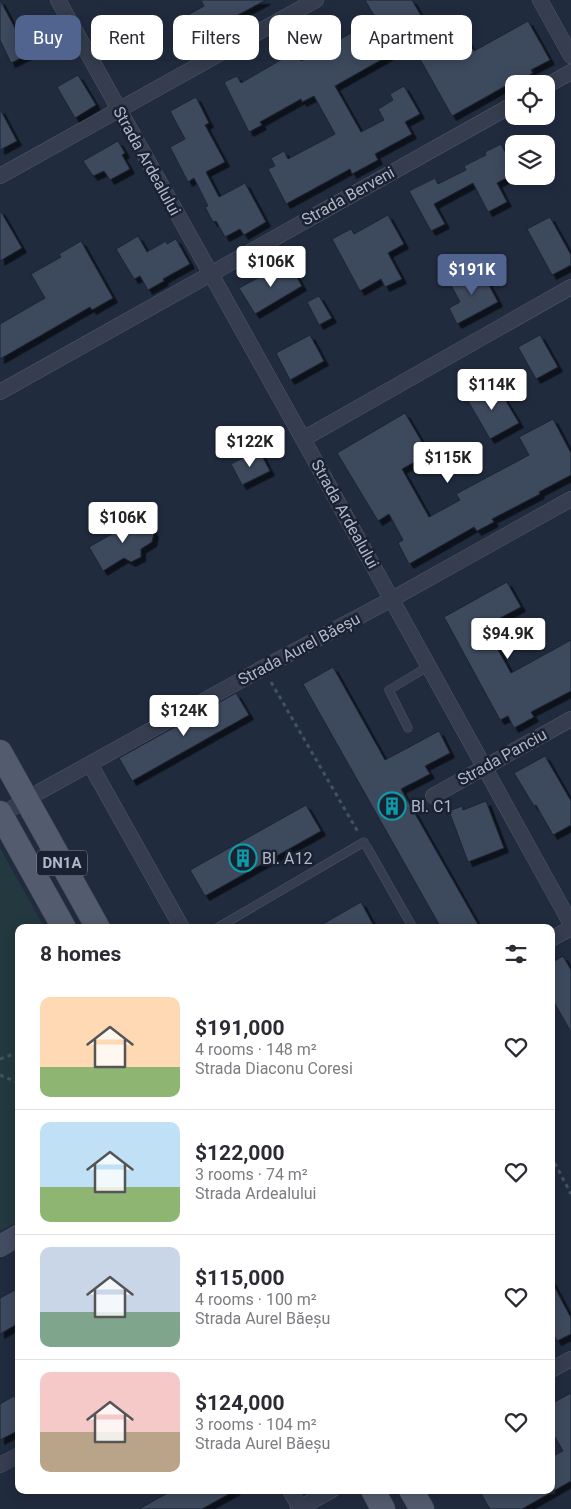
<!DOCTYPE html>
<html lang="en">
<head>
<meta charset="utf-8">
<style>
	body { margin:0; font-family:Roboto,sans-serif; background:#f7f7f7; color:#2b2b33; height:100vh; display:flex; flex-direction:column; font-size:19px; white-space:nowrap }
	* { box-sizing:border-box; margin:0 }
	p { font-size:16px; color:#7c7c81 }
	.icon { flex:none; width:28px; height:28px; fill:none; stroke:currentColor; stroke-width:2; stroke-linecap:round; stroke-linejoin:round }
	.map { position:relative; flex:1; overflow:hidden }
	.drawer { position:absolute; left:15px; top:924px; width:540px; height:570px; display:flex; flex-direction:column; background:#fff; border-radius:10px; box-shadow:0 2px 12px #0003 }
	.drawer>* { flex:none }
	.hud { position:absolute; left:15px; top:15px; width:541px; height:45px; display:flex; gap:10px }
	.fabs { position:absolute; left:505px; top:75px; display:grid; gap:10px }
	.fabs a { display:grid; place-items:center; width:50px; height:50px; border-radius:10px; background:#fff; box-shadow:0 2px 12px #0003; font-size:25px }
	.price { position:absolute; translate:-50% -42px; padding:0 11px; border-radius:5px; background:#fff; color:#222; font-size:16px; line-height:32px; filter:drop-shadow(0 1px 2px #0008) }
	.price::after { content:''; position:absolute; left:50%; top:30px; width:15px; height:11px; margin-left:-8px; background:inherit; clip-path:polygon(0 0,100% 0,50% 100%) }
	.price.current { background:#51638f; color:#fff }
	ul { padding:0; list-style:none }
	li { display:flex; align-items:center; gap:15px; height:125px; padding:0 25px }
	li+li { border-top:1px solid #e1e1e2 }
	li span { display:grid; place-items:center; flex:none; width:140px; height:100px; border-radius:10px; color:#555 }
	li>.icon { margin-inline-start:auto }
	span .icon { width:60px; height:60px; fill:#fffc; stroke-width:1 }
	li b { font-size:21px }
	h2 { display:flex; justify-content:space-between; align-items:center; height:60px; padding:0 25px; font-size:21px }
	.chip { padding:0 18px; border-radius:10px; background:#fff; box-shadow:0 2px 12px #0003; font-size:18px; line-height:45px }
	.chip.current { background:#51638f; color:#fff }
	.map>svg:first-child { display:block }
	.green { fill:#23393f }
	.building { fill:#3d495d; stroke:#1c2434; filter:url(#shadow) }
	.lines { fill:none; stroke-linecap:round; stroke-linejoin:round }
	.lane-casing { stroke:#505868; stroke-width:9 }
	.street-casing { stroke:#505868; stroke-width:16 }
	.secondary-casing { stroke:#505868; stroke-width:22 }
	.primary-casing { stroke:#3e4656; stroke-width:25 }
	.path { stroke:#3e5559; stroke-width:3; stroke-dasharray:4 4; stroke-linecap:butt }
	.lane { stroke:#353d4e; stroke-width:8 }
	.street { stroke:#353d4e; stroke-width:15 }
	.secondary { stroke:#434c61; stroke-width:21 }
	.primary { stroke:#535c6e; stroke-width:24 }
	.labels { text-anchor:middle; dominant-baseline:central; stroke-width:5; stroke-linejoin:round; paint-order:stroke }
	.shield { fill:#1a2232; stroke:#848b9c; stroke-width:1 }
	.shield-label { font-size:15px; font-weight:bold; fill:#b1b8c9 }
	.street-label { font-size:16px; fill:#b1b8c9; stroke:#1a2232 }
	.poi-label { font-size:16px; fill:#b1b8c9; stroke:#1a2232; text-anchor:start }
</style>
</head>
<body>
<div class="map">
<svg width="571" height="1509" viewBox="0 0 571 1509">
	<defs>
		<filter id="shadow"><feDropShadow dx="4.5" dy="4.5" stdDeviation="0" flood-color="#0009"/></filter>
	</defs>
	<rect width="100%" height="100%" fill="#212b3e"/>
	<!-- green -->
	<path class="green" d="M 0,848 L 44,927 L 19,928 L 19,1221 L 0,1231 Z"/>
	<!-- building -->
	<g class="building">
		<path d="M 0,0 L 29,54 L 11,63 L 0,40 Z"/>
		<path d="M 201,0 L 266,0 L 236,16 L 240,24 L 219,35 L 217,30 L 192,43 L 179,20 L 204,6 Z"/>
		<path d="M 365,0 L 412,0 L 443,54 L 467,40 L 474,51 L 528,21 L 550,60 L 531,70 L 533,73 L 517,82 L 516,80 L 452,116 L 411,43 L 335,86 L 361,132 L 384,120 L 378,109 L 393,100 L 390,94 L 404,86 L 420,114 L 405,122 L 412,134 L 375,154 L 378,160 L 352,174 L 350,169 L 286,204 L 268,169 L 275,166 L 271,158 L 284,151 L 288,159 L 335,134 L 314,96 L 302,102 L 301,99 L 260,122 L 262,125 L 249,132 L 224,82 L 237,76 L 241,83 L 296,51 L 301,61 L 376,19 Z"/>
		<path d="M 78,75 L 96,105 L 75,118 L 57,87 Z"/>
		<path d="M 196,97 L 209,123 L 205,125 L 225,162 L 206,172 L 219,197 L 245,183 L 266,222 L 244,235 L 240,229 L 225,237 L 216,221 L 213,222 L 205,207 L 208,206 L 194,178 L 188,182 L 170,147 L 185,139 L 170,111 Z"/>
		<path d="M 0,109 L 17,141 L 0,150 Z"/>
		<path d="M 118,141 L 125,153 L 122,155 L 130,169 L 110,180 L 104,171 L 93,176 L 83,161 Z"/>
		<path d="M 501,144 L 514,169 L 514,174 L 497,183 L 507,202 L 488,212 L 473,183 L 434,204 L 445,224 L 431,231 L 409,191 L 435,178 L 438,184 L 466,170 L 464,166 L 486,155 L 485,152 Z"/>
		<path d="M 0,210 L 22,248 L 0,261 Z"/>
		<path d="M 388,215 L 404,244 L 388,253 L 402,279 L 385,287 L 381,279 L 360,291 L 332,239 L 351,229 L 354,234 Z"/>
		<path d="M 550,217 L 571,255 L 571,265 L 552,275 L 527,229 Z"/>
		<path d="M 138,236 L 147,252 L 166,241 L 167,244 L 176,239 L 190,264 L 163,279 L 164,281 L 148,290 L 140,276 L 134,279 L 116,249 Z"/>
		<path d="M 81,241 L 113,298 L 92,310 L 90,307 L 0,359 L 0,324 L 45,298 L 31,274 L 61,257 L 59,254 Z"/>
		<path d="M 288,262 L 302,286 L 255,314 L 239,288 Z"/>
		<path d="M 480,268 L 498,302 L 457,324 L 449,308 L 460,302 L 450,283 Z"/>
		<path d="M 319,296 L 332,318 L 319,325 L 307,302 Z"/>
		<path d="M 310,335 L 324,361 L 290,380 L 276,353 Z"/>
		<path d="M 540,335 L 558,367 L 536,379 L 518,347 Z"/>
		<path d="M 478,385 L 483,394 L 497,386 L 519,423 L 490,439 L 464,394 Z"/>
		<path d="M 405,413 L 429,454 L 402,469 L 429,517 L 460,500 L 456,494 L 529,455 L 519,437 L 553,419 L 571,453 L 571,475 L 539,492 L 540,494 L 492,519 L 494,522 L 477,531 L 474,527 L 409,564 L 398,543 L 403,540 L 389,514 L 378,521 L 337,453 Z"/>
		<path d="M 259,450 L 270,471 L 242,485 L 231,464 Z"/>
		<path d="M 139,520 L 148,522 L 154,533 L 152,542 L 141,549 L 141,557 L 131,562 L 124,558 L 103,571 L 89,547 L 112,534 L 111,526 L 121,521 L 129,526 Z"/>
		<path d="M 507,582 L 521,607 L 485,626 L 511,673 L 571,640 L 571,691 L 531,712 L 534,717 L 514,728 L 508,716 L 500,720 L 444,617 Z"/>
		<path d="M 333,667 L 385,760 L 439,731 L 450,753 L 425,766 L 430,774 L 401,789 L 480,928 L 441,928 L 303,684 Z"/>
		<path d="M 236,693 L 249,715 L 132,781 L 119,758 Z"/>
		<path d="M 545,756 L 571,801 L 571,825 L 553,835 L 536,805 L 534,806 L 514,773 Z"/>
		<path d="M 486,801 L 504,848 L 468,862 L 449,811 L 462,806 L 463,810 Z"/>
		<path d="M 306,805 L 321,831 L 205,896 L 190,870 Z"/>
		<path d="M 361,902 L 375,928 L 316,928 Z"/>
		<path d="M 563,956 L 571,970 L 571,1032 L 551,997 L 551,963 Z"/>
		<path d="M 551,1280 L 571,1318 L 571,1334 L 557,1341 L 551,1330 Z"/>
		<path d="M 19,1288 L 19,1323 L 0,1334 L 0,1298 Z"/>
		<path d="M 571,1393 L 571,1481 L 522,1509 L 490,1509 L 479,1490 L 551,1490 L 551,1457 L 563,1451 L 551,1430 L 551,1404 Z"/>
		<path d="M 14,1396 L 19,1404 L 19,1430 L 0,1440 L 0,1404 Z"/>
		<path d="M 173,1490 L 236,1490 L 202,1509 L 139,1509 Z"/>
	</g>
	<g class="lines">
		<!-- lane casing -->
		<g class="lane-casing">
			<g id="lane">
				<path d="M 408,728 L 389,690 L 429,666"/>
				<path d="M 367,847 L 413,928"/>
				<path d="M 217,928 L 364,842"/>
			</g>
		</g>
		<!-- street casing -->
		<g class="street-casing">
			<g id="street">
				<path d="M 58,0 L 303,439 L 571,924"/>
				<path d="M 540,0 L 571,56"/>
				<path d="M 546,86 L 571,72"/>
				<path d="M 0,176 L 316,0"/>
				<path d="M 0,392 L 514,104"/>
				<path d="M 303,439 L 571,287"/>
				<path d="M 90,764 L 182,928"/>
				<path d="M 433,796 L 571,719"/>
				<path d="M 1,815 L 39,792 L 263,668 L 392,599 L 571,499"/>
				<path d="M 551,939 L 571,928"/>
				<path d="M 551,1370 L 571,1359"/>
				<path d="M 0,1465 L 19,1455"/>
				<path d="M 290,1490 L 300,1508"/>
				<path d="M 298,1509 L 332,1490"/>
			</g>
		</g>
		<!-- secondary casing -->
		<g class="secondary-casing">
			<path id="secondary" d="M 0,1246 L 19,1235"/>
		</g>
		<!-- primary casing -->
		<g class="primary-casing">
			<g id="primary">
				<path d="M 0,752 L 98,928"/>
				<path d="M 0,813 L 64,928"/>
				<path d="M 373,1490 L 383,1509"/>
				<path d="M 411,1490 L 422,1509"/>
			</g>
		</g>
		<!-- path -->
		<g class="path">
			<path d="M 271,682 L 358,832"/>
			<path d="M 0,1059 L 19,1052"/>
			<path d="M 0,1075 L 19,1083"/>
			<path d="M 551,1156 L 571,1194"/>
		</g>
		<!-- lane -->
		<use href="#lane" class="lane"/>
		<!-- street -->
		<use href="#street" class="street"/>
		<!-- secondary -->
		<use href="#secondary" class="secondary"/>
		<!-- primary -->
		<use href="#primary" class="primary"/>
	</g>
	<!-- icons -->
	<defs>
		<g id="building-ring" transform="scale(1.4375)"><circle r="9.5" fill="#1a2232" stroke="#0f9aa8" stroke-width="1.5"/><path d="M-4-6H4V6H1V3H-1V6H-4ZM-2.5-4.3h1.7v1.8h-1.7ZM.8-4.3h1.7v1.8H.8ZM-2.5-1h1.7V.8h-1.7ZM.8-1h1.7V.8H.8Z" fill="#0f9aa8"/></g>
	</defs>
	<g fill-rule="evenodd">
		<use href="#building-ring" x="392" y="806"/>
		<use href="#building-ring" x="243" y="858"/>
	</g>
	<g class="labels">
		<!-- shield labels -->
		<rect class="shield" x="37" y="850.5" width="50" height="25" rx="4"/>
		<g class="shield-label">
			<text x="62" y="863">DN1A</text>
		</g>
		<!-- street labels -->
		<g class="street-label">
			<text transform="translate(147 161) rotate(61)">Strada Ardealului</text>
			<text transform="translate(348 196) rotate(-29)">Strada Berveni</text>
			<text transform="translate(345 514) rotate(61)">Strada Ardealului</text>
			<text transform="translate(299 649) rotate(-28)">Strada Aurel Băeșu</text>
			<text transform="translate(502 757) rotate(-29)">Strada Panciu</text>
		</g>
		<!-- poi labels -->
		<g class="poi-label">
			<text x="411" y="806">Bl. C1</text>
			<text x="262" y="858">Bl. A12</text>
		</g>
	</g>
</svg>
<div class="fabs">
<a><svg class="icon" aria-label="locate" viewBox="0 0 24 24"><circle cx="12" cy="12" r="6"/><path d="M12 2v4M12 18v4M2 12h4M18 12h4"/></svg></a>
<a><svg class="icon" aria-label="layers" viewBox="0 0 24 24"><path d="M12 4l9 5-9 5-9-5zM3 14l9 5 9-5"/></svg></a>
</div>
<b class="price" style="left:271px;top:288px">$106K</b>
<b class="price current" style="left:472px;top:296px">$191K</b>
<b class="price" style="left:492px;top:411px">$114K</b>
<b class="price" style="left:250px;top:468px">$122K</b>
<b class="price" style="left:448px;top:484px">$115K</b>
<b class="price" style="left:123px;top:544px">$106K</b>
<b class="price" style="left:508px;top:660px">$94.9K</b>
<b class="price" style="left:184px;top:737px">$124K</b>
<div class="hud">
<a class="chip current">Buy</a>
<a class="chip">Rent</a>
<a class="chip">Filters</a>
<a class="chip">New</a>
<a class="chip">Apartment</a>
</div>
<section class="drawer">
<h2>8 homes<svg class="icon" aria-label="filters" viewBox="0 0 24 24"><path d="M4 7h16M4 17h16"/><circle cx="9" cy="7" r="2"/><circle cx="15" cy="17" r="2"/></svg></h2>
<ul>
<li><span style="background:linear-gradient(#ffd9b3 70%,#8fb573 0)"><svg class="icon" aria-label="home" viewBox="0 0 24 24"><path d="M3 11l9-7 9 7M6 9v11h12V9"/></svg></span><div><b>$191,000</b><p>4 rooms · 148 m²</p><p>Strada Diaconu Coresi</p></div><svg class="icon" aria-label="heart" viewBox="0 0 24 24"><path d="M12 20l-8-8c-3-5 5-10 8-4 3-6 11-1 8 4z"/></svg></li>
<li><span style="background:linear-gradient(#bfe0f5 65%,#8fb573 0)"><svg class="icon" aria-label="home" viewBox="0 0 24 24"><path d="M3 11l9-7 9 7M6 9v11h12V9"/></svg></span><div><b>$122,000</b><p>3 rooms · 74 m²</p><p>Strada Ardealului</p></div><svg class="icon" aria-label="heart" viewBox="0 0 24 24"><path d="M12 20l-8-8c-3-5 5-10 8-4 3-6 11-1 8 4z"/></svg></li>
<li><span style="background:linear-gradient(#c9d6e8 65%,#7fa58c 0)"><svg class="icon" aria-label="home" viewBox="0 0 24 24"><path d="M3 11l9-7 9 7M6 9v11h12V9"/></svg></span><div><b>$115,000</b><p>4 rooms · 100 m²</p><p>Strada Aurel Băeșu</p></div><svg class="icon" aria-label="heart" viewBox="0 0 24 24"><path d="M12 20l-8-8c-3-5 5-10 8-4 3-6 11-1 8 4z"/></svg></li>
<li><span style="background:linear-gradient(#f6c9c9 60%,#b9a48a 0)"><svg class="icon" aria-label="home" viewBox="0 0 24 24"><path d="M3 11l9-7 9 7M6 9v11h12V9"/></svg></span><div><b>$124,000</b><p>3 rooms · 104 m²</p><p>Strada Aurel Băeșu</p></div><svg class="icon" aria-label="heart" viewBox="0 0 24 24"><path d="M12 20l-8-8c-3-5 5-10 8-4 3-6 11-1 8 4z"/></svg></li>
</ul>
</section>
</div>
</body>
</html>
